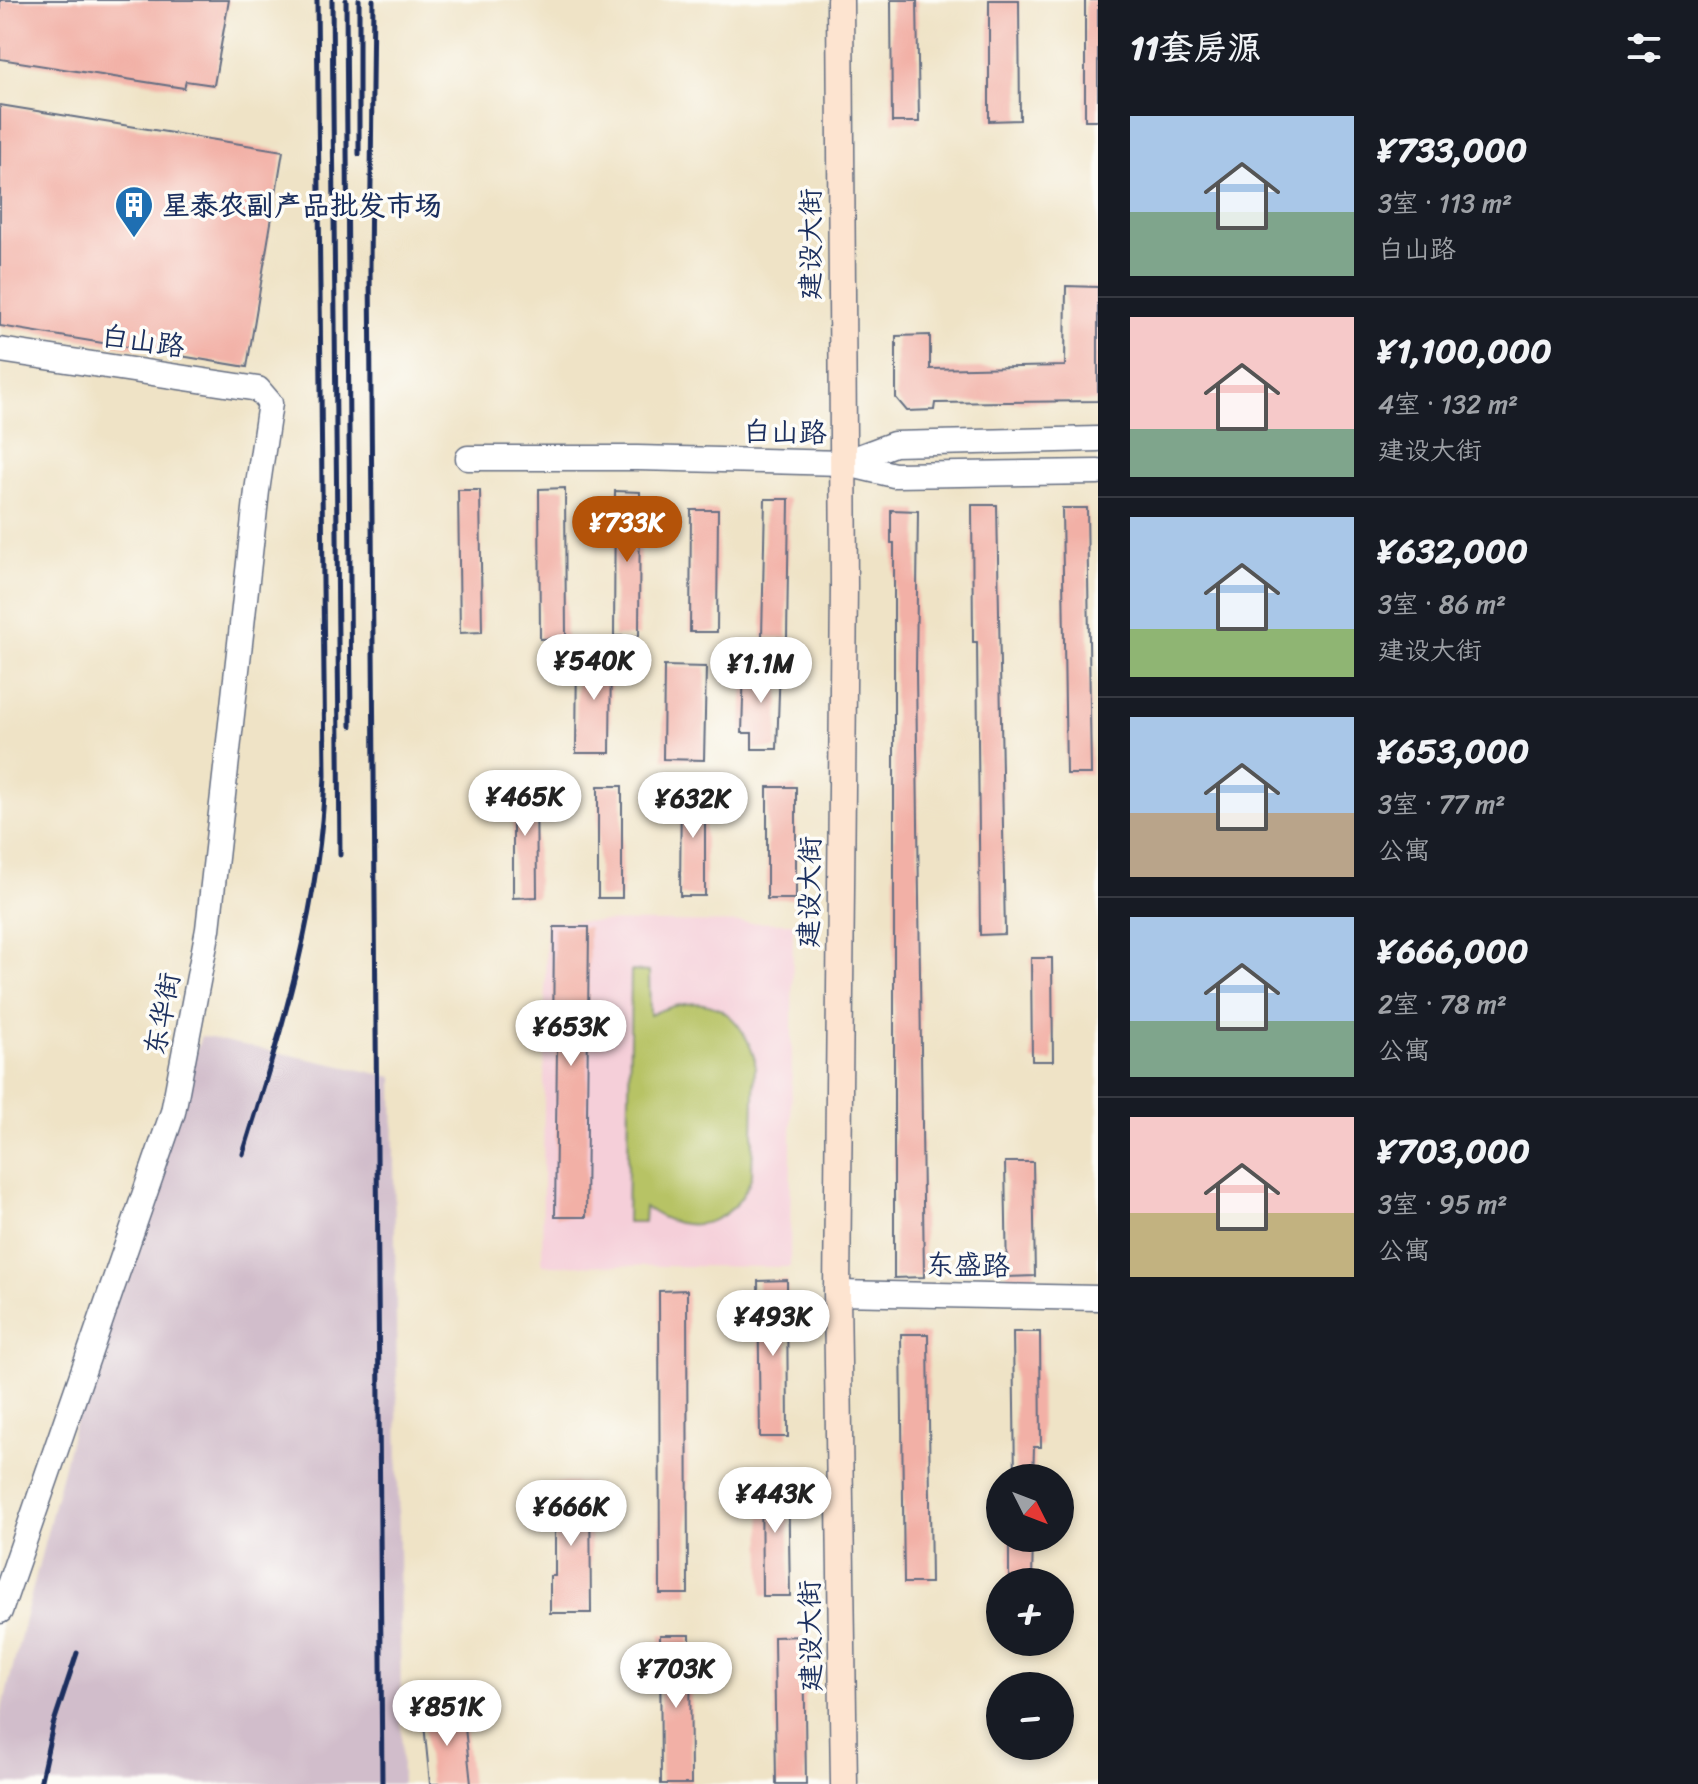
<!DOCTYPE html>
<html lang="zh">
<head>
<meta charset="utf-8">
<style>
	body { margin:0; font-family:Sriracha,"LXGW WenKai TC",sans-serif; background:#20242c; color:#f1f3f6; height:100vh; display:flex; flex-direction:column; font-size:30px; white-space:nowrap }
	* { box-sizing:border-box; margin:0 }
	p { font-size:26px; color:#9ea1a6 }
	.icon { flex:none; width:44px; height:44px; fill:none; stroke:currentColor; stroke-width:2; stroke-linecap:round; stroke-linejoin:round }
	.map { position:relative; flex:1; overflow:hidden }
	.sheet { display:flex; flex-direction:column; background:#171b24; width:600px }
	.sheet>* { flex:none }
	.needle { width:52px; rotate:132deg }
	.tools { position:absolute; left:986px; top:1464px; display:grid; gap:16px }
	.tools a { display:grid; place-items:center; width:88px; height:88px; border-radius:50%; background:#171b24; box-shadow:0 4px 12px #0003; font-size:40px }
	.price { position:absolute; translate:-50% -68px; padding:0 18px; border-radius:28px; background:#fff; color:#222; font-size:26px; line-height:52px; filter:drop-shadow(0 2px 4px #0008) }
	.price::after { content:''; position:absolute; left:50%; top:48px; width:24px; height:18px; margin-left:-12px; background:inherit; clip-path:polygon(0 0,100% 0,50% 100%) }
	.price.on { background:#b45309; color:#fff }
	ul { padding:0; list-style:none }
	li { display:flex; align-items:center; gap:24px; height:200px; padding:0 32px }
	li+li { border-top:2px solid #363941 }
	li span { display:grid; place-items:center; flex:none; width:224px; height:160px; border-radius:0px; color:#555 }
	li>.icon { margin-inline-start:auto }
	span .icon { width:96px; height:96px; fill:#fffc; stroke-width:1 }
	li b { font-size:34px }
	h2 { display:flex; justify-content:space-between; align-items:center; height:96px; padding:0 32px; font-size:34px }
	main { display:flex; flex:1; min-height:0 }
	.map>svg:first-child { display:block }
	.built { fill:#f5cfd9 }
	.industrial { fill:#d1bdcb }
	.green { fill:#b7c365; stroke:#697962; stroke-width:2 }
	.building { fill:#f2b0a6 }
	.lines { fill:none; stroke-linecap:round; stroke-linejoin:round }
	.tertiary-casing { stroke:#656e82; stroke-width:27 }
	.secondary-casing { stroke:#656e82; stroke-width:29 }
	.tertiary { stroke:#fff; stroke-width:24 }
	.secondary { stroke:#fde4d0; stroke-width:26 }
	.rail { stroke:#1b2f5e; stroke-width:5 }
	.labels { text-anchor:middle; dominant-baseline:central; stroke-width:7; stroke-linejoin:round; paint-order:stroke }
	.poi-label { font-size:28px; font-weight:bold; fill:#1b2f5e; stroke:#fdfcf7; text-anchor:start }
	.street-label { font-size:28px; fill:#1b2f5e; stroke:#fdfcf7 }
</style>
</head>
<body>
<main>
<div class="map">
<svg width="1098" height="1784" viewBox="0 0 1098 1784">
	<rect width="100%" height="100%" fill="#fdfcf7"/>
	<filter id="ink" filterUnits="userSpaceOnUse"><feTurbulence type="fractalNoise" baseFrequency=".0125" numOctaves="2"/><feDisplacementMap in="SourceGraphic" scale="16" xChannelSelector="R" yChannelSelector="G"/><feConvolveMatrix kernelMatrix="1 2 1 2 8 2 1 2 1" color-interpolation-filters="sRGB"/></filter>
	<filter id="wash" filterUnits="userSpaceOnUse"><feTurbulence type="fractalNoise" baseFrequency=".006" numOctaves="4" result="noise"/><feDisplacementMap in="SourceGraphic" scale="32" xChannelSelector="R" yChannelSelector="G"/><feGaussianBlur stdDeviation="1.8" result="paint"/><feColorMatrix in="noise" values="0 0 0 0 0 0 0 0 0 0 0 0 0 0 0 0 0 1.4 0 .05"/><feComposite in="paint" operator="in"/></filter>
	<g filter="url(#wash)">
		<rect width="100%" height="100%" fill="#efe3c6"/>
		<!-- built -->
		<path class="built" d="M 546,921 L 793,923 L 790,1267 L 542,1265 Z"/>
		<!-- industrial -->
		<path class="industrial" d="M 201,1036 L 393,1077 L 402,1784 L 0,1784 L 0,1718 L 80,1402 Z"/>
		<!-- green -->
		<path class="green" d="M 631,971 L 649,972 L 650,1015 C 700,991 738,1003 755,1060 L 752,1175 C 736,1226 687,1239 645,1207 L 644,1222 L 627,1222 Z"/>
		<g id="blocks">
			<!-- building -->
			<g class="building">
				<path d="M 0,0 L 229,0 L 214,85 L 186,81 L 184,88 L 0,59 Z"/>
				<path d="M 891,0 L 917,0 L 919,122 L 892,122 Z"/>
				<path d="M 989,0 L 1019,0 L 1020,120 L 989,121 Z"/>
				<rect x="1085" y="0" width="13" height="120"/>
				<path d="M 0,105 L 283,151 L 247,367 L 0,326 Z"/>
				<path d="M 1066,286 L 1098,287 L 1098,401 L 935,403 L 934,410 L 907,411 L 896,398 L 896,336 L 930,335 L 930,369 L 1065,366 Z"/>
				<path d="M 565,488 L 566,638 L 540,639 L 539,489 Z"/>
				<path d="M 458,490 L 480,490 L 482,632 L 460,633 Z"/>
				<path d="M 615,491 L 640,492 L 639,636 L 614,636 Z"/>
				<path d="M 765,499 L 789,499 L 787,638 L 762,637 Z"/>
				<path d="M 972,505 L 997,505 L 1005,934 L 980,935 L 977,642 L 973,642 Z"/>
				<path d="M 1062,508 L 1087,508 L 1091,774 L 1066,774 Z"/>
				<path d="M 691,510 L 718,510 L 717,632 L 690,632 Z"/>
				<path d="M 891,510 L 918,511 L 916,671 L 924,1277 L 894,1278 L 894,543 L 891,543 Z"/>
				<path d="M 577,650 L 611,650 L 610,753 L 576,753 Z"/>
				<path d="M 744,664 L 780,665 L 777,749 L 752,749 L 752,733 L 742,733 Z"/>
				<path d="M 664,666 L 706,667 L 704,760 L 663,759 Z"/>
				<path d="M 536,777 L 537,897 L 513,898 L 513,778 Z"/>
				<path d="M 681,784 L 705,784 L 705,896 L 680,896 Z"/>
				<rect x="598" y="786" width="24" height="112"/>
				<rect x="767" y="787" width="29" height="112"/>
				<path d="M 554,927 L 589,927 L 586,1217 L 555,1217 L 557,1048 L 553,1048 Z"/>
				<path d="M 1031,958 L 1052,958 L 1053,1061 L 1032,1061 Z"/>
				<path d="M 1005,1162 L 1033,1162 L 1035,1276 L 1007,1277 Z"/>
				<path d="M 787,1280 L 788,1437 L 760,1437 L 758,1281 Z"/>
				<path d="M 687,1290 L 688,1594 L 660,1594 L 659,1291 Z"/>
				<path d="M 1013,1332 L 1040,1332 L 1041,1447 L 1034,1447 L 1033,1478 L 1015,1478 Z"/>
				<path d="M 901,1334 L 928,1334 L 931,1583 L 904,1583 Z"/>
				<path d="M 761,1473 L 788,1473 L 790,1596 L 762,1596 Z"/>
				<path d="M 550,1483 L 590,1483 L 591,1613 L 550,1613 L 550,1576 L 555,1576 L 555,1522 L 550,1522 Z"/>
				<path d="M 1009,1538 L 1033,1538 L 1032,1582 L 1009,1582 Z"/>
				<path d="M 660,1635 L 690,1635 L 691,1784 L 661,1784 Z"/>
				<path d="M 804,1636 L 806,1784 L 776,1784 L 774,1637 Z"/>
				<path d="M 463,1709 L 471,1784 L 430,1784 L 423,1714 Z"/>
			</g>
		</g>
	</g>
	<g filter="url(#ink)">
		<use href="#blocks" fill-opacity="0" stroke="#656e82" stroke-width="2"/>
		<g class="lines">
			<!-- tertiary casing -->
			<g class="tertiary-casing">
				<g id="tertiary">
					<path d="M 0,350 L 258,389 L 270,403 L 257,491 L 208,929 L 173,1112 L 0,1611"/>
					<path d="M 468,458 L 637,458 L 843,463 L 894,475 L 1098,472"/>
					<path d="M 843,463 L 894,444 L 1098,439"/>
					<path d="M 837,1293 L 1098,1298"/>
				</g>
			</g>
			<!-- secondary casing -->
			<g class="secondary-casing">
				<path id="secondary" d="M 840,0 L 844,585 L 837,1293 L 844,1784"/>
			</g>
			<!-- tertiary -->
			<use href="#tertiary" class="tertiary"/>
			<!-- secondary -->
			<use href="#secondary" class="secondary"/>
			<!-- rail -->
			<g class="rail">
				<path d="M 332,0 L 340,855"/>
				<path d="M 346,0 L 351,726"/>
				<path d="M 359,0 L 359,154"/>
				<path d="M 373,0 L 370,267 L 382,1784"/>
				<path d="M 243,1154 C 282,1028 320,909 325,776 L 317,0"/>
				<path d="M 40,1784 L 53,1725 L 77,1653"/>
			</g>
		</g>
	</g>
	<!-- icons -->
	<defs>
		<g id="building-pin" transform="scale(2)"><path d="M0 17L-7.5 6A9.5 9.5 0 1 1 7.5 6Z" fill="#1f6fb2" stroke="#fdfcf7"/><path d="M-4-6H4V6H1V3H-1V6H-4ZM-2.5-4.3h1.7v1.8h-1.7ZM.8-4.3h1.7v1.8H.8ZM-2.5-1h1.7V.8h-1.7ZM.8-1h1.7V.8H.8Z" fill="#fff"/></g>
	</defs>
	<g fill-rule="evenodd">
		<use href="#building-pin" x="134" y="205"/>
	</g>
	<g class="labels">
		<!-- poi labels -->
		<g class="poi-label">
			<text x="162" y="205">星泰农副产品批发市场</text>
		</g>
		<!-- street labels -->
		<g class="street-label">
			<text transform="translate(810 244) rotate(-90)">建设大街</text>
			<text transform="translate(143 341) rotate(8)">白山路</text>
			<text transform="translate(785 432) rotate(1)">白山路</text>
			<text transform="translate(809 892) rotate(-89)">建设大街</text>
			<text transform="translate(162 1014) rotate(-79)">东华街</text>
			<text transform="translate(968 1265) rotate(1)">东盛路</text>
			<text transform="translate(810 1636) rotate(-91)">建设大街</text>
		</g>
	</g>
</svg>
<div class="tools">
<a><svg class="needle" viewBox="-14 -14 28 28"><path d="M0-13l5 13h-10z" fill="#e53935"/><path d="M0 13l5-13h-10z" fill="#9ea1a6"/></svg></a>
<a>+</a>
<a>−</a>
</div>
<b class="price on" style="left:627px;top:564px">¥733K</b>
<b class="price" style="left:594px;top:702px">¥540K</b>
<b class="price" style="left:761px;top:705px">¥1.1M</b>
<b class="price" style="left:525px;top:838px">¥465K</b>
<b class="price" style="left:693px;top:840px">¥632K</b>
<b class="price" style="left:571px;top:1068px">¥653K</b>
<b class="price" style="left:773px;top:1358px">¥493K</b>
<b class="price" style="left:775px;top:1535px">¥443K</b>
<b class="price" style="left:571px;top:1548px">¥666K</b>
<b class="price" style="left:676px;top:1710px">¥703K</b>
<b class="price" style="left:447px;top:1748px">¥851K</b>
</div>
<section class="sheet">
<h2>11套房源<svg class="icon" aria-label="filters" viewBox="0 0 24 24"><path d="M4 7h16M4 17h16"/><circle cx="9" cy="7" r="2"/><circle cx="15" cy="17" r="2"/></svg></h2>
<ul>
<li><span style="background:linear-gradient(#a9c7e8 60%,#7fa58c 0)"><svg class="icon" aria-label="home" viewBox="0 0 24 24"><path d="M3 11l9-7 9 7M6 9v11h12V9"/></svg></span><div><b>¥733,000</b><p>3室 · 113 m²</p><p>白山路</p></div></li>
<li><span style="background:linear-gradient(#f6c9c9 70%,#7fa58c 0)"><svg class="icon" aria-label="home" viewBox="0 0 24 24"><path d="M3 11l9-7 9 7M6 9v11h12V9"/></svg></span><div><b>¥1,100,000</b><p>4室 · 132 m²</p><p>建设大街</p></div></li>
<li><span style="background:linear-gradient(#a9c7e8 70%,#8fb573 0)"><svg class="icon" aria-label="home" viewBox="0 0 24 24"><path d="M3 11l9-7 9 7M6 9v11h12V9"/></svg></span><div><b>¥632,000</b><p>3室 · 86 m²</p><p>建设大街</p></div></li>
<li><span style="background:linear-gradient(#a9c7e8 60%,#b9a48a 0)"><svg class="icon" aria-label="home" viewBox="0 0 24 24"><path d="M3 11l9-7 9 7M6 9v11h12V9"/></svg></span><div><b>¥653,000</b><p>3室 · 77 m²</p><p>公寓</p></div></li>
<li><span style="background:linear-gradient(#a9c7e8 65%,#7fa58c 0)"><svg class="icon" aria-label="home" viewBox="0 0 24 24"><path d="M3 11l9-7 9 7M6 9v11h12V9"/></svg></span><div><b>¥666,000</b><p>2室 · 78 m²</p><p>公寓</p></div></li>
<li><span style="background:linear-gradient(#f6c9c9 60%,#c2b280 0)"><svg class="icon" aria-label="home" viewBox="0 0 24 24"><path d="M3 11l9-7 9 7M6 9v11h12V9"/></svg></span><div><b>¥703,000</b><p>3室 · 95 m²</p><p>公寓</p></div></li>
</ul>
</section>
</main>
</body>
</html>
